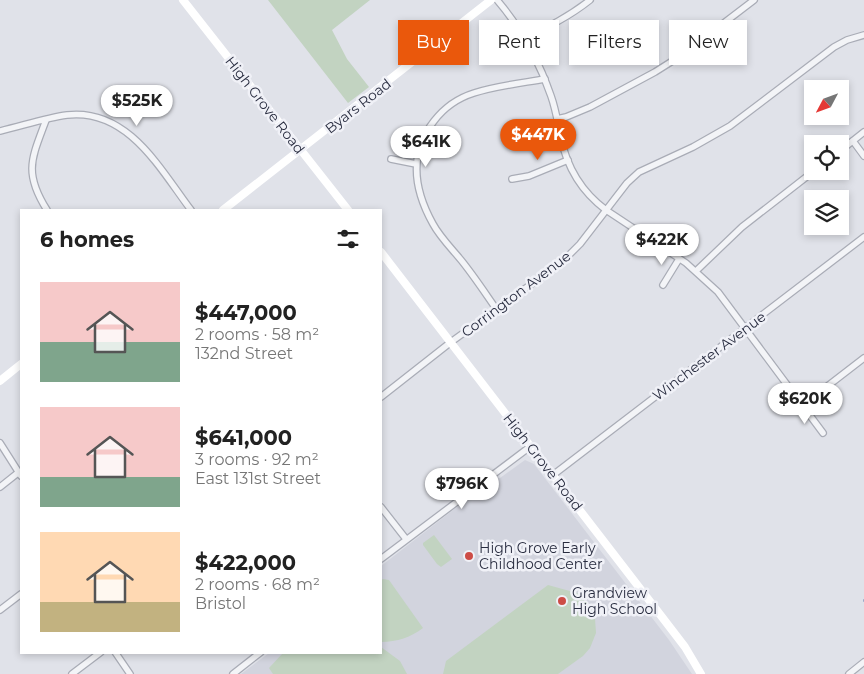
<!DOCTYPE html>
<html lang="en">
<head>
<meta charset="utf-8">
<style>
	body { margin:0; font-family:Montserrat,sans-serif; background:#f2f2f2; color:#222; height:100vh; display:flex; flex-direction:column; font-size:19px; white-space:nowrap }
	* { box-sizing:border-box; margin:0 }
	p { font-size:16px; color:#767676 }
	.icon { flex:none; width:28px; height:28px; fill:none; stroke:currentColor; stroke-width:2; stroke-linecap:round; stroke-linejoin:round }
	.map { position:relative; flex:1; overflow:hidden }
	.drawer { position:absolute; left:20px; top:209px; width:362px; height:445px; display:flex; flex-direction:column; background:#fff; border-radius:0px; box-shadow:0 2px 8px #0003 }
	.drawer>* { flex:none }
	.top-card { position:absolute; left:398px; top:20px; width:391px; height:45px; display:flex; gap:10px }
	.needle { width:32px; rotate:229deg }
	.controls { position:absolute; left:804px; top:80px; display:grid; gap:10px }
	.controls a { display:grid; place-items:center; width:45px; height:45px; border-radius:0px; background:#fff; box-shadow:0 2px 8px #0003; font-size:25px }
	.price { position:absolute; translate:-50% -42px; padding:0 11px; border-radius:18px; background:#fff; color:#222; font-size:16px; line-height:32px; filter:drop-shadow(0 1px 2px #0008) }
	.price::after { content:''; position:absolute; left:50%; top:30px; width:15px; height:11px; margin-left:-8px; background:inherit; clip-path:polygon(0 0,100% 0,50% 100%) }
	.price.selected { background:#ea580c; color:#fff }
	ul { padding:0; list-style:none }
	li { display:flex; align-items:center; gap:15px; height:125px; padding:0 20px }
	li span { display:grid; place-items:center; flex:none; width:140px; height:100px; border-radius:0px; color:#555 }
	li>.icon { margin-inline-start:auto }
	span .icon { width:60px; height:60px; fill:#fffc; stroke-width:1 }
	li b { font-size:21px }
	h2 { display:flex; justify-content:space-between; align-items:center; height:60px; padding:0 20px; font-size:21px }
	.chip { padding:0 18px; border-radius:0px; background:#fff; box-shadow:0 2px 8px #0003; font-size:18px; line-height:45px }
	.chip.selected { background:#ea580c; color:#fff }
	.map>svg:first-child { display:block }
	.built { fill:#d2d4de }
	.green { fill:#c2d3c1 }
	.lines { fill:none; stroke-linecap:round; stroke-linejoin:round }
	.stream { stroke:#9ba9c9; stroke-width:2 }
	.street-casing { stroke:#a9acb6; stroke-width:8 }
	.street { stroke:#f3f4f7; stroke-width:5.5 }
	.secondary { stroke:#fff; stroke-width:8 }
	.poi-dot { fill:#cd4c46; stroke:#f0f1f7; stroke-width:2 }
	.labels { text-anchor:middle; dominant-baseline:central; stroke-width:5; stroke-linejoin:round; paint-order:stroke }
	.street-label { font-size:14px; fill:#292d40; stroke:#f0f1f7 }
	.poi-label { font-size:14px; fill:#292d40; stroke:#f0f1f7; text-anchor:start }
</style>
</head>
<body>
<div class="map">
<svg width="864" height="674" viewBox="0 0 864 674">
	<rect width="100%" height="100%" fill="#e0e2e9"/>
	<!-- built -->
	<path class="built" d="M 525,460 L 534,464 L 669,640 L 692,674 L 241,674 L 269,653 L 381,652 L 381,566 L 493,479 L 500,478 Z"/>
	<!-- green -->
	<g class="green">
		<path d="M 268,0 L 370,0 L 332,30 L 347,59 L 369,87 L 348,103 Z"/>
		<path d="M 434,535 L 452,559 L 441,567 L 437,564 L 423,545 L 423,543 Z"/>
		<path d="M 383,579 L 389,580 L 423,628 C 411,637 397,642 381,642 L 381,580 Z"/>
		<path d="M 548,585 L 577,593 L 586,602 L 592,609 L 595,618 L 596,633 L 590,648 L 583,656 L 558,674 L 443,674 L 446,661 Z"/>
		<path d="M 381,647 L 400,661 L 407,674 L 273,674 L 269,668 L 283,653 L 381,652 Z"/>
	</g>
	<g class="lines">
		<!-- stream -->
		<path class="stream" d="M 864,601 L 864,600"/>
		<!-- street casing -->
		<g class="street-casing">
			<g id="street">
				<path d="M 497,0 C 521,28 539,61 551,96 C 556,110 558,124 561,138 C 567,168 582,192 606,210 L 686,263 L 718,292 L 823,433"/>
				<path d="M 525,38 C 548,27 570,16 590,0"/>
				<path d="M 557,119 L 566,117 L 590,107 L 655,72 L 682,55 L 754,0"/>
				<path d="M 46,120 C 32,158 23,172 47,210"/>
				<path d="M 0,131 C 22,126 45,118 67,115 C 128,108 160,169 191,210"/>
				<path d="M 853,141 L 864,156"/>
				<path d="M 840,151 L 864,132"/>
				<path d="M 391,159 L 416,164"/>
				<path d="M 512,179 L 529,176 L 568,160"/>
				<path d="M 696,271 L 742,227 L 814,171"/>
				<path d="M 663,285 L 679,259"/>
				<path d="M 497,310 C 485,293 474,276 461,260 C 452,249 440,237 433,224 C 414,190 408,154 434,121 C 444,108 458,98 474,93 C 495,86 522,83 545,79"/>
				<path d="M 381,397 L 451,342 L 562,262 L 580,244 L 627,183 L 639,172 L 693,147 L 730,126 L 834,47 L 847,40 L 864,35"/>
				<path d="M 803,405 L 864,358"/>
				<path d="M 0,443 L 21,476"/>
				<path d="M 553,475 L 864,237"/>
				<path d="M 0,487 L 19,472"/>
				<path d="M 381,507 L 406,539"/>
				<path d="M 381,559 L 531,446"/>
				<path d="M 0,610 L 21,594"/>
				<path d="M 115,652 L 130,674"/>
				<path d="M 72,674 L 101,652"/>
				<path d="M 233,674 L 261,652"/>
				<path d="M 849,674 L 864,662"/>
			</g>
		</g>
		<!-- street -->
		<use href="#street" class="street"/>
		<!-- secondary -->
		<g class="secondary">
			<path d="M 183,0 L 348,210"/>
			<path d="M 223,210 L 491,0"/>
			<path d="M 381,252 L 662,617 L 685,647 L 701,674"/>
			<path d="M 0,381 L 21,364"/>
		</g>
	</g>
	<!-- markers -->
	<g class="poi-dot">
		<circle cx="469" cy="556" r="5"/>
		<circle cx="562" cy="601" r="5"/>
	</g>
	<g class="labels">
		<!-- street labels -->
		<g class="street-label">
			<text transform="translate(265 105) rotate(52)">High Grove Road</text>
			<text transform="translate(358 106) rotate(-38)">Byars Road</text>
			<text transform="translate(516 294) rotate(-37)">Corrington Avenue</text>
			<text transform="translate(709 356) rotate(-37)">Winchester Avenue</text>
			<text transform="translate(543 462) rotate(52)">High Grove Road</text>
		</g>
		<!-- poi labels -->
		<g class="poi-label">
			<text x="479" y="548">High Grove Early<tspan x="479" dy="16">Childhood Center</tspan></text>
			<text x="572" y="593">Grandview<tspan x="572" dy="16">High School</tspan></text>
		</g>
	</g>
</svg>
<div class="controls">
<a><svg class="needle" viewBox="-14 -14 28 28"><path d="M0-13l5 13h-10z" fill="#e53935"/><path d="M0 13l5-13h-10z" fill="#767676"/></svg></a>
<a><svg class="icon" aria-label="locate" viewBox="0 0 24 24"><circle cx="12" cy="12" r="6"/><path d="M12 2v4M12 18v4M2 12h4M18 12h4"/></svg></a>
<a><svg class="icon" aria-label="layers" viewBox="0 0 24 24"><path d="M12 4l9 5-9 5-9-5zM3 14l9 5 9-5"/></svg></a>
</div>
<b class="price" style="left:137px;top:127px">$525K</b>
<b class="price selected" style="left:538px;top:161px">$447K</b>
<b class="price" style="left:426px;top:168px">$641K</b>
<b class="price" style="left:662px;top:266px">$422K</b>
<b class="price" style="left:805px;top:425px">$620K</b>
<b class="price" style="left:462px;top:510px">$796K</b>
<div class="top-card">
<a class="chip selected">Buy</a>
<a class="chip">Rent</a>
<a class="chip">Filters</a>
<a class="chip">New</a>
</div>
<section class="drawer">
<h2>6 homes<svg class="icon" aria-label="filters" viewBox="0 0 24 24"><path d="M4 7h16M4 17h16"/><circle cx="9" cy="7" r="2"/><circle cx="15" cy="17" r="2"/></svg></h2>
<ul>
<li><span style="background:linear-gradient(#f6c9c9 60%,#7fa58c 0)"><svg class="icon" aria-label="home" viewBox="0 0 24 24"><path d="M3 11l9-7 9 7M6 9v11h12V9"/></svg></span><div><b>$447,000</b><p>2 rooms · 58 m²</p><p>132nd Street</p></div></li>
<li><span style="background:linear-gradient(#f6c9c9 70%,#7fa58c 0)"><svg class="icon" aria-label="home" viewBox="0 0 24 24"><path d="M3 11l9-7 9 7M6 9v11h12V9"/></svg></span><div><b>$641,000</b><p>3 rooms · 92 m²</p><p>East 131st Street</p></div></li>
<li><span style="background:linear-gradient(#ffd9b3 70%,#c2b280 0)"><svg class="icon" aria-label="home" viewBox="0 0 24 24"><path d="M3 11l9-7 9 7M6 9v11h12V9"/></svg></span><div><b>$422,000</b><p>2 rooms · 68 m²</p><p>Bristol</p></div></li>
</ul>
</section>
</div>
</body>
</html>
